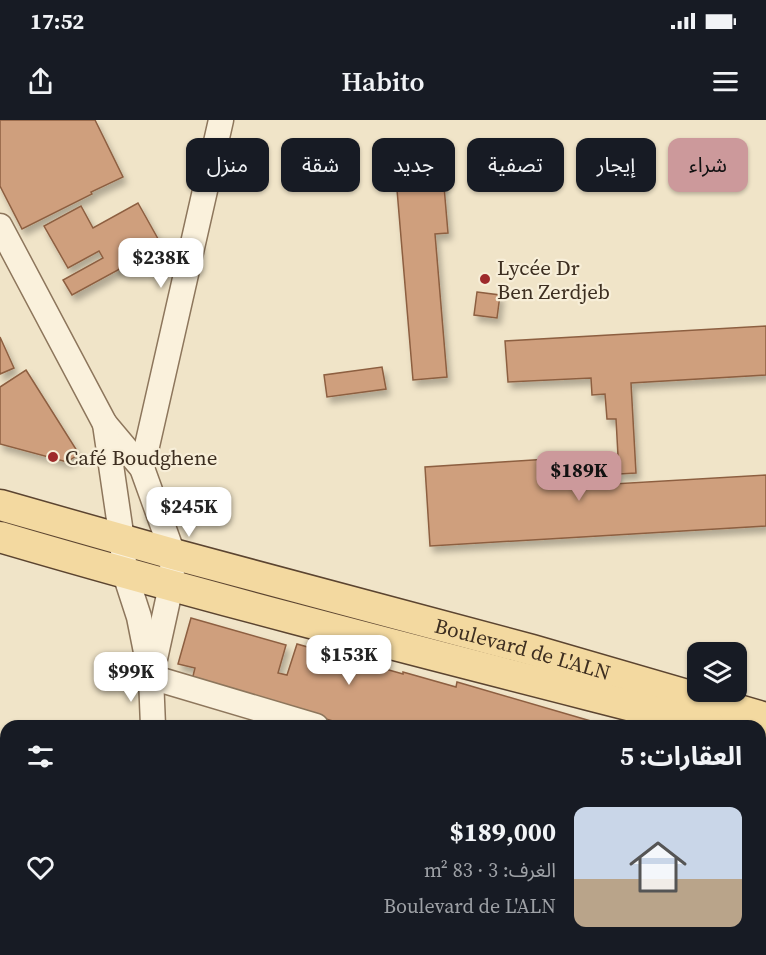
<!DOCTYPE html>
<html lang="ar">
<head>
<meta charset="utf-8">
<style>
	body { margin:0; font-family:"Source Serif 4","Noto Sans Arabic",serif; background:#20242c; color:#f1f3f6; direction:rtl; height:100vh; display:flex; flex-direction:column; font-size:22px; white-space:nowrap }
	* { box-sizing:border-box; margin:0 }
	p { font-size:20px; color:#9ea1a6 }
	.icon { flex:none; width:33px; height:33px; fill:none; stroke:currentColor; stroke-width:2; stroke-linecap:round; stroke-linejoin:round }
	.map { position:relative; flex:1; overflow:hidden; direction:ltr }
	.details { position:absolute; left:0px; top:600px; width:766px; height:236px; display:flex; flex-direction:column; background:#171b24; border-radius:18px 18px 0 0; box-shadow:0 2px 4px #0004; direction:rtl }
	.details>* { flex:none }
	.top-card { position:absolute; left:18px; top:18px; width:730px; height:54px; direction:rtl; display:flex; gap:12px }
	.fabs { position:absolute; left:687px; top:522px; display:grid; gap:12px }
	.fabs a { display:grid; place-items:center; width:60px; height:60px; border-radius:12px; background:#171b24; box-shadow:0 2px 4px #0004; font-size:30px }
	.price { position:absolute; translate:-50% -51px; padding:0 14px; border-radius:12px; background:#fff; color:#222; font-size:20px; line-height:39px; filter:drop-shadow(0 2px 3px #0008) }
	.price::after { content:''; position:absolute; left:50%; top:36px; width:18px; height:14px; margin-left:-9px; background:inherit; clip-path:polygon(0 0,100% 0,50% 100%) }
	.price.selected { background:#cc999b; color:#111 }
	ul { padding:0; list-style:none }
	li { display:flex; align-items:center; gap:18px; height:150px; padding:0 24px }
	li span { display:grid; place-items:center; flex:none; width:168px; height:120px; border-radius:12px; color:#555 }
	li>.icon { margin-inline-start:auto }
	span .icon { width:72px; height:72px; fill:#fffc; stroke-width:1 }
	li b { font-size:26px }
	h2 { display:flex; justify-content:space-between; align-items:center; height:72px; padding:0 24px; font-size:26px }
	.tag { padding:0 21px; border-radius:12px; background:#171b24; box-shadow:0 2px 4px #0004; font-size:21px; line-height:54px }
	.tag.selected { background:#cc999b; color:#111 }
	.status { display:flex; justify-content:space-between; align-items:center; height:42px; padding:0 30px; background:#171b24; direction:ltr }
	.status svg { height:16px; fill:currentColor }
	header { display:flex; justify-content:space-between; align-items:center; height:78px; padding:0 24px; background:#171b24; font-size:27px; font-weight:600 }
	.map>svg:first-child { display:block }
	.building { fill:#cf9f7d; stroke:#8d5f41; stroke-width:1.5; filter:url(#shadow) }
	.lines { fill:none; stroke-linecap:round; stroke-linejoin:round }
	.minor-casing { stroke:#8d765c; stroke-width:27 }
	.major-casing { stroke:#5b4430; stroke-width:33 }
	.minor { stroke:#faf1dc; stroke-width:24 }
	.major { stroke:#f3d9a0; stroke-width:30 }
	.poi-dot { fill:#9e2a2b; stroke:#f7eed8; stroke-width:2 }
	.labels { text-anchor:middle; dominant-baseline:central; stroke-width:4.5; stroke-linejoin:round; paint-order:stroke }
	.poi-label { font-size:21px; fill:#3d2e20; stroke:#f7eed8; text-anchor:start }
	.street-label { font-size:21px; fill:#3d2e20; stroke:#f7eed8 }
</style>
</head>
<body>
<div class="status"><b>17:52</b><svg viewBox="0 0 49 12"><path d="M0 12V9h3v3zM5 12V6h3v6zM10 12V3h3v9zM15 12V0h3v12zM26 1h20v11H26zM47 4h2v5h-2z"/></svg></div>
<header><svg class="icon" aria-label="menu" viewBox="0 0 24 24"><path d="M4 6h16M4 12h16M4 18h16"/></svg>Habito<svg class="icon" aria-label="share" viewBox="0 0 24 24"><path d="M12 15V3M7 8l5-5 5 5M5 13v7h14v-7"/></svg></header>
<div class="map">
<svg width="766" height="835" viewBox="0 0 766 835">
	<defs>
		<filter id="shadow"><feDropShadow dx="3.5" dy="6" stdDeviation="3" flood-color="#0004"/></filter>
	</defs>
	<rect width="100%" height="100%" fill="#f0e4c8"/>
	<!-- building -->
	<g class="building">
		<path d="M 0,0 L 95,0 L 123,57 L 91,72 L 92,74 L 22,109 L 0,66 Z"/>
		<path d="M 442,43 L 448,113 L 435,114 L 447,257 L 413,260 L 395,46 Z"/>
		<path d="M 138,83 L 162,126 L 72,175 L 63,160 L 103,138 L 99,131 L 68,148 L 44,106 L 81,86 L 93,108 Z"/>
		<path d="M 477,172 L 500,175 L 497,198 L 474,195 Z"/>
		<path d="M 766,206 L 766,255 L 631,263 L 636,353 L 619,354 L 616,299 L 607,299 L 605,274 L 592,275 L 591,258 L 508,262 L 505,221 Z"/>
		<path d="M 0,217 L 14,248 L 0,254 Z"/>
		<path d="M 382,247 L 386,269 L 327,277 L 324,255 Z"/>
		<path d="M 26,250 L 79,334 L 67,342 L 0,324 L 0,267 Z"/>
		<path d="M 611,335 L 613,364 L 766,355 L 766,406 L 430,426 L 425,347 Z"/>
		<path d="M 191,498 L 286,525 L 278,553 L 287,555 L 297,524 L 403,554 L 403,552 L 456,567 L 457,562 L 608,606 L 350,606 L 192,560 L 195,548 L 178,544 Z"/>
		<path d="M 177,601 L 241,602 L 241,606 L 177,606 Z"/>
		<path d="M 760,637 L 766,638 L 766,719 L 760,718 Z"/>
		<path d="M 0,822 L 6,822 L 6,830 L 30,830 L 30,835 L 0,835 Z"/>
		<rect x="70" y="830" width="47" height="5"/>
		<rect x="182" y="830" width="64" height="5"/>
		<rect x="250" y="830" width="65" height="5"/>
		<rect x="334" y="830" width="55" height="5"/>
		<rect x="411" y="830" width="37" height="5"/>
	</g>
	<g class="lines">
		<!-- minor casing -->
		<g class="minor-casing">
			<g id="minor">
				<path d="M 0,106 L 105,304 L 142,348 L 173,434 L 171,466 L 151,557"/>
				<path d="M 105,304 L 122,420 L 125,454 L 139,497 L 151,557 L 153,606"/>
				<path d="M 142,348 L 221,0"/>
				<path d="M 151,557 L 316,606"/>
				<path d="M 760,737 L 766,739"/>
				<path d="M 760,757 L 766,756"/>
				<path d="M 163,830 L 163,835"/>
				<path d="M 473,835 L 473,830"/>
			</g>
		</g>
		<!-- major casing -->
		<g class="major-casing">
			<g id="major">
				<path id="s1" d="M 0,385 L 173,434 L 532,530 L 766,598"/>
				<path d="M 0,417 C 235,486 473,545 710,606"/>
				<path d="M 760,619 L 766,620"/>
			</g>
		</g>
		<!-- minor -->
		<use href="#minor" class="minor"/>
		<!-- major -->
		<use href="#major" class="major"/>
	</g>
	<!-- markers -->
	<g class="poi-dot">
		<circle cx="485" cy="159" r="6"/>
		<circle cx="53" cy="337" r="6"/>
	</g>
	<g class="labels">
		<!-- poi labels -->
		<g class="poi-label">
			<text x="497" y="147">Lycée Dr<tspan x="497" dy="24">Ben Zerdjeb</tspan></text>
			<text x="65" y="337">Café Boudghene</text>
		</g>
		<!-- street labels -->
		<g class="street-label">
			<text stroke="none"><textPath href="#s1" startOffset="542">Boulevard de L'ALN</textPath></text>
		</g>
	</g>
</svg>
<div class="fabs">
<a><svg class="icon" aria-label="layers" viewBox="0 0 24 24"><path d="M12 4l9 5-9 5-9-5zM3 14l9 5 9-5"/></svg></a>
</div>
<b class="price" style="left:161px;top:169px">$238K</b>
<b class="price selected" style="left:579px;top:382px">$189K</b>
<b class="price" style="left:189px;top:418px">$245K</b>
<b class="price" style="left:349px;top:566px">$153K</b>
<b class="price" style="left:131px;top:583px">$99K</b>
<div class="top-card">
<a class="tag selected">شراء</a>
<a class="tag">إيجار</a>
<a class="tag">تصفية</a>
<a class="tag">جديد</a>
<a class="tag">شقة</a>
<a class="tag">منزل</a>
</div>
<section class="details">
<h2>العقارات: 5<svg class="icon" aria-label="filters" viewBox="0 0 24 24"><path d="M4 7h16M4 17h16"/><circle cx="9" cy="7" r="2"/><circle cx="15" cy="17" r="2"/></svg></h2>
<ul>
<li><span style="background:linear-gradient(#c9d6e8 60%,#b9a48a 0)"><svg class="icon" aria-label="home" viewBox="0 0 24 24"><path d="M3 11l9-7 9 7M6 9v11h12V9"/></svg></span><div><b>$189,000</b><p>الغرف: 3 · 83 m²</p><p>Boulevard de L'ALN</p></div><svg class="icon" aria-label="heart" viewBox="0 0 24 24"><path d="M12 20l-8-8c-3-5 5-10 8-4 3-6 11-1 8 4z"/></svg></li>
</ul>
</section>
</div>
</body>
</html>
